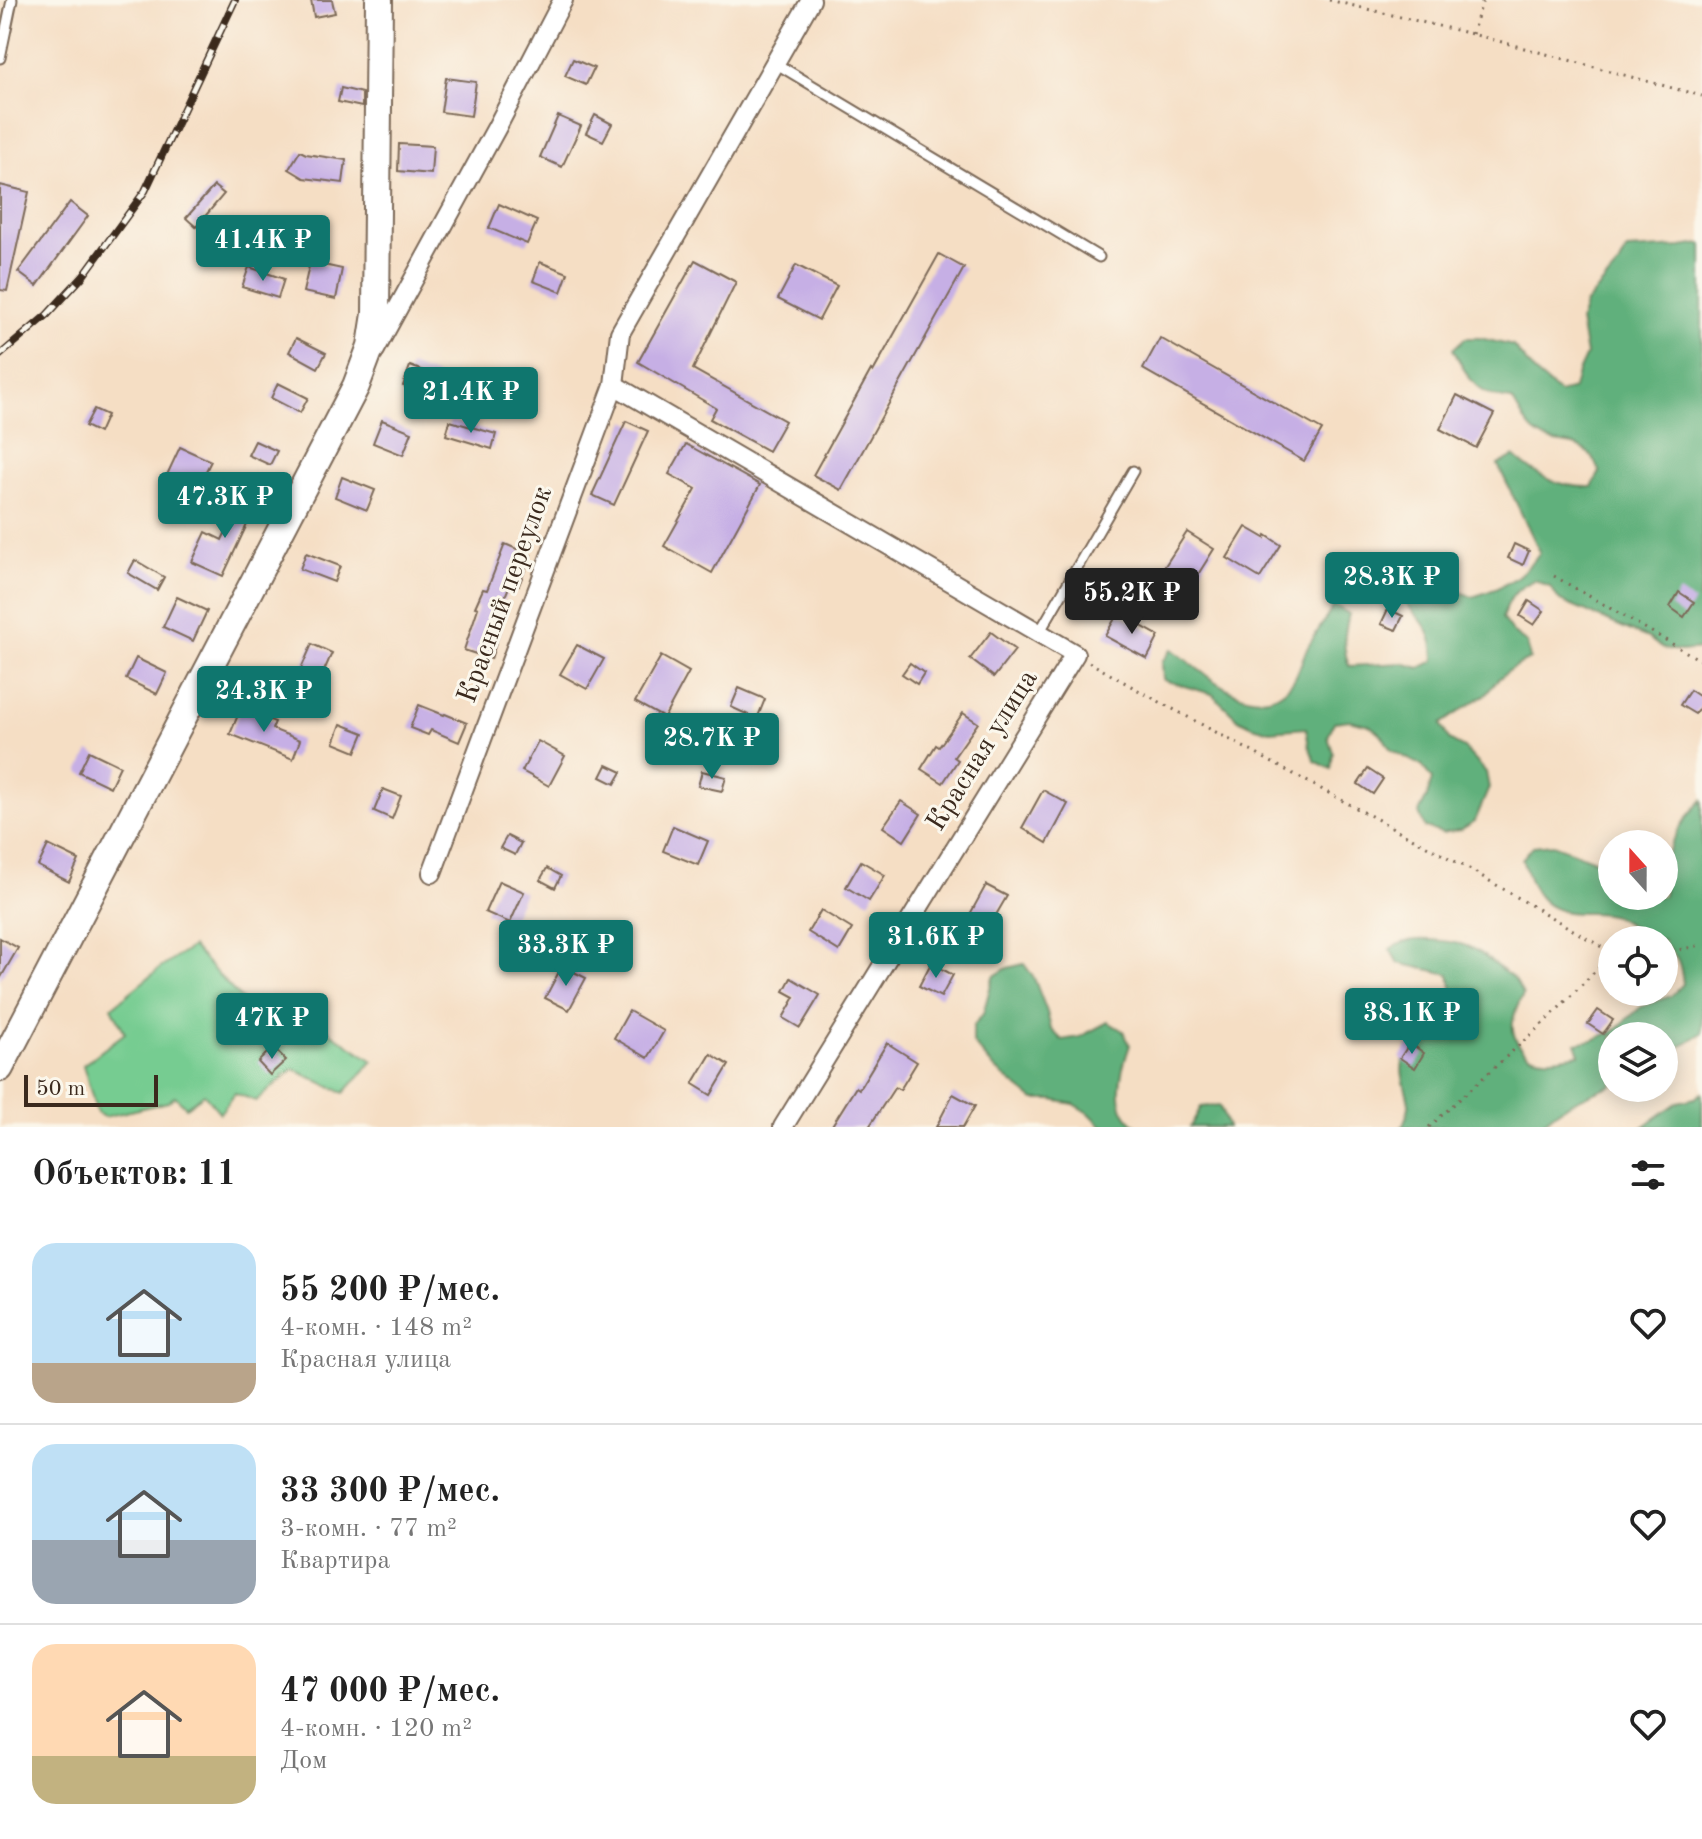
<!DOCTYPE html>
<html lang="ru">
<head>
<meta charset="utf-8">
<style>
	body { margin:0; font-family:"Old Standard TT",serif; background:#f6f6f6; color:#222; height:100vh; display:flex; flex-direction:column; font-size:30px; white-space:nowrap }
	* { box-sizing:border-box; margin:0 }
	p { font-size:26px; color:#767676 }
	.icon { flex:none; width:44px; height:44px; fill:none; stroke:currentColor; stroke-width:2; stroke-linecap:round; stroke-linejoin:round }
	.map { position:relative; height:1127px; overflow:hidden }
	.details { display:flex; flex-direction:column; background:#fff; flex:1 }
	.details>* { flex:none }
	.needle { width:52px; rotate:339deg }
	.fabs { position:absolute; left:1598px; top:830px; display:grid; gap:16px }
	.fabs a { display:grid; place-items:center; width:80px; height:80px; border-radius:50%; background:#fff; box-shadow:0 4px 20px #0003; font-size:40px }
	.scale { position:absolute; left:24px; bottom:20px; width:134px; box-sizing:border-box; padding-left:8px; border:4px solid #3b2a1e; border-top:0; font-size:22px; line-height:28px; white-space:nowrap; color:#3b2a1e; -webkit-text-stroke:6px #fbf7ec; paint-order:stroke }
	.price { position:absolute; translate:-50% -68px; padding:0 18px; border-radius:8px; background:#0f766e; color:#fff; font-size:26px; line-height:52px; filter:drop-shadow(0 2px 4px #0008) }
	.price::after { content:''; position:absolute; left:50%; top:48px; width:24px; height:18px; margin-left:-12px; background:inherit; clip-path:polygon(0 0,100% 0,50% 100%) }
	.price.on { background:#222; color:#fff }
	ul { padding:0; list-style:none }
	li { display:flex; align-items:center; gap:24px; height:200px; padding:0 32px }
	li+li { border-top:2px solid #e0e0e0 }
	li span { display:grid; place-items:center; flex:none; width:224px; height:160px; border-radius:24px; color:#555 }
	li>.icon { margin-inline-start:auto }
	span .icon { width:96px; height:96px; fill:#fffc; stroke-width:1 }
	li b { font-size:34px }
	h2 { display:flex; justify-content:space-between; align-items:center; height:96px; padding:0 32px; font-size:34px }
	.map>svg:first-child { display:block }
	.green { fill:#76cc91; stroke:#587b58; stroke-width:2 }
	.forest { fill:#60b07b; stroke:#4e6d4c; stroke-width:2 }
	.building { fill:#c6afe5 }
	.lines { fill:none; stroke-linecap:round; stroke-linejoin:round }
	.lane-casing { stroke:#7c6958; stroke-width:13 }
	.street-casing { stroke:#7c6958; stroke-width:22 }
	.secondary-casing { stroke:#7c6958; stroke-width:30 }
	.path { stroke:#7c6958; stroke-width:3; stroke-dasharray:2 6; stroke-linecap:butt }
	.lane { stroke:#fff; stroke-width:9 }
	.street { stroke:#fff; stroke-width:18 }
	.secondary { stroke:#fff; stroke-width:26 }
	.rail-casing { stroke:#3b2a1e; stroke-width:8 }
	.rail { stroke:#fbf7ec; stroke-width:5; stroke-dasharray:15; stroke-linecap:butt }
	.labels { text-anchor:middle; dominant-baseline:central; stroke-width:6; stroke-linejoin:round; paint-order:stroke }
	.street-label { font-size:28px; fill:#3b2a1e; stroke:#fbf7ec }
</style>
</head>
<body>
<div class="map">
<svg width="1702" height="1127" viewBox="0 0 1702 1127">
	<rect width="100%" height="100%" fill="#fbf7ec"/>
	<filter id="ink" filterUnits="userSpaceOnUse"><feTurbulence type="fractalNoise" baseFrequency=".0125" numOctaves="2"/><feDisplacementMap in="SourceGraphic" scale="16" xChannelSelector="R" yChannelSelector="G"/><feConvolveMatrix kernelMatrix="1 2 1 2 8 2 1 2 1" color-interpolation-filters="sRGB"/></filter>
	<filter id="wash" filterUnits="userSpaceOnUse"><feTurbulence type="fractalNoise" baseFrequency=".006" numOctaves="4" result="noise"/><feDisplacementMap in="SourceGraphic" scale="32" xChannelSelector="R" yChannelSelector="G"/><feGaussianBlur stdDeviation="1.8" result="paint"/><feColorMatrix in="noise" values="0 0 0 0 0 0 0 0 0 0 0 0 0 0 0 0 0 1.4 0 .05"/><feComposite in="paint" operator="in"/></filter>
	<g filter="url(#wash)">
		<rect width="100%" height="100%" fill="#f5dec4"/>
		<!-- green -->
		<path class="green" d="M 192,947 L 272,1032 L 296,1009 L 373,1061 L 344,1093 L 293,1069 L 256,1101 L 235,1093 L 220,1113 L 204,1094 L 186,1107 L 175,1096 L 168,1102 L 104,1117 L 97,1113 L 83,1065 L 125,1033 L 112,1007 L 159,969 Z"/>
		<!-- forest -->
		<g class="forest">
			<path d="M 1702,244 L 1702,584 L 1699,599 L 1702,608 L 1702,649 L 1681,651 L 1663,649 L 1648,638 L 1560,601 L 1550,587 L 1535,580 C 1514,589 1510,597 1502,618 L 1512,632 L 1527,643 L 1530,659 L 1512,668 L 1497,680 L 1487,693 L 1441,724 L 1449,740 L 1464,748 L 1486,772 L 1489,788 L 1475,821 L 1460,830 L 1442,833 L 1425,828 L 1419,813 L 1427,797 L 1432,779 L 1422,766 L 1391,750 L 1382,735 L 1369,725 L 1350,720 L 1334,722 L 1328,737 L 1333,752 L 1331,769 L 1315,761 L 1309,746 L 1306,728 L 1270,731 L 1253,726 L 1238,719 L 1212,694 L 1163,680 L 1162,662 L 1172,649 C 1203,672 1259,727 1293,681 C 1300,670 1302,658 1308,647 C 1316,633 1326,619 1334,605 L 1349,614 C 1344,635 1342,646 1349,666 L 1402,663 L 1420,668 L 1434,661 C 1434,622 1413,615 1392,587 L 1396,571 L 1412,566 L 1428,571 L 1457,590 L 1472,597 C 1503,588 1522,578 1540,552 L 1498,465 L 1514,456 C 1537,477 1561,488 1592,487 L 1600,472 C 1583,430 1561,454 1534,432 C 1525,425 1519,410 1512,400 C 1477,397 1468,378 1453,349 L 1465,338 L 1480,338 L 1513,346 L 1534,372 L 1559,393 L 1574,389 L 1578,372 L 1586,355 L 1580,321 L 1585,304 L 1620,264 L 1627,250 L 1681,247 Z"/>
			<path d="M 1702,800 L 1702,1033 L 1664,1057 L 1664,1036 L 1612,1036 L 1612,1085 C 1583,1097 1561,1104 1539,1127 L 1402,1127 C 1405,1120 1410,1110 1409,1103 C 1407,1087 1396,1069 1407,1054 C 1409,1051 1413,1049 1416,1046 C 1446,1020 1462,1018 1449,974 L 1398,963 L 1390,949 C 1405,940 1414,939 1431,940 C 1465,942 1473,946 1499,968 C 1503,972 1510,975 1514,979 C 1518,983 1520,990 1523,995 C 1513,1013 1506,1033 1523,1049 C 1527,1053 1529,1055 1534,1056 C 1548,1061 1565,1056 1580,1054 L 1576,1043 L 1593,1040 L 1614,1031 L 1641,1007 L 1671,996 L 1683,984 C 1681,966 1679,956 1664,944 L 1664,940 C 1643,939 1631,923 1613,916 C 1603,912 1592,913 1581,913 C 1542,913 1533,893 1522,859 L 1533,846 L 1553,844 L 1597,861 L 1612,872 L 1612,896 L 1664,896 C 1664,887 1663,878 1664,869 C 1668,844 1683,819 1702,800 Z"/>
			<path d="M 1024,964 L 1034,978 L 1047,1012 L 1051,1029 L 1062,1040 L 1080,1037 L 1108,1022 L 1123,1031 L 1130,1045 C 1121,1070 1109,1111 1139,1127 L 1103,1127 L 1089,1113 L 1074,1104 L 1052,1100 L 1034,1100 L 996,1070 L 973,1043 L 973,1026 L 983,1014 L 993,977 L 1007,968 Z"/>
			<path d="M 1702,1093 L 1702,1127 L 1643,1127 L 1678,1102 L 1695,1098 Z"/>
			<path d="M 1219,1105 L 1228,1127 L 1190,1127 L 1201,1107 Z"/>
		</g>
		<g id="blocks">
			<!-- building -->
			<g class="building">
				<path d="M 311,0 L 332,0 L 335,13 L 314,17 Z"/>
				<path d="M 573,59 L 594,68 L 586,85 L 565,76 Z"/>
				<path d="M 446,78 L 476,82 L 471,116 L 441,112 Z"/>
				<path d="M 341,88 L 362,93 L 362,107 L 338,102 Z"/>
				<path d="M 595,115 L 612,124 L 603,141 L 586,133 Z"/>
				<path d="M 558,116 L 581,126 L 562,167 L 540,157 Z"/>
				<path d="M 399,144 L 433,146 L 431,174 L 398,171 Z"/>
				<path d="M 300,151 L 306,154 L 346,160 L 343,183 L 304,178 L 289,169 Z"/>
				<path d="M 0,185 L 29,192 L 7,291 L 0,290 Z"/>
				<path d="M 214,186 L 224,194 L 196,227 L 186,218 Z"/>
				<path d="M 70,202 L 88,216 L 37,286 L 18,272 Z"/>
				<path d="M 499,204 L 537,221 L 527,244 L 489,228 Z"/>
				<path d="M 939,254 L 964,268 L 841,490 L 813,475 L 871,370 L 873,372 Z"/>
				<path d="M 695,260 L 736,282 L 693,369 L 785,421 L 768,451 L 710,419 L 716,408 L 638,362 Z"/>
				<path d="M 310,262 L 342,269 L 336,299 L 303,292 Z"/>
				<path d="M 540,262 L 568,273 L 561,292 L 533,281 Z"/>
				<path d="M 796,265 L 837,286 L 819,320 L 778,299 Z"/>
				<path d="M 249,267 L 284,279 L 278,298 L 242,287 Z"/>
				<path d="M 296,338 L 326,353 L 318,368 L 289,352 Z"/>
				<path d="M 1160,338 L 1322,430 L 1304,461 L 1143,369 Z"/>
				<path d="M 410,366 L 442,378 L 435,398 L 403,386 Z"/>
				<path d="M 278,383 L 308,398 L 300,413 L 271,398 Z"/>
				<path d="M 1457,395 L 1494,414 L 1476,448 L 1440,429 Z"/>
				<path d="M 94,409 L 107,415 L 99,433 L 85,426 Z"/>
				<path d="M 382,420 L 412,432 L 403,455 L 373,443 Z"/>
				<path d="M 450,421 L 496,434 L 492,449 L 446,435 Z"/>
				<path d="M 626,421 L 648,431 L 614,505 L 592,495 Z"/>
				<path d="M 255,441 L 277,451 L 270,465 L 248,455 Z"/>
				<path d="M 686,444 L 760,485 L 712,573 L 664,546 L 696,489 L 669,474 Z"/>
				<path d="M 180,447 L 211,461 L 196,491 L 166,477 Z"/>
				<path d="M 342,477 L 375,490 L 367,510 L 335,497 Z"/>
				<path d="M 244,494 L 258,501 L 223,576 L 192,562 L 206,532 L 222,540 Z"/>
				<path d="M 1246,527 L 1265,538 L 1266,535 L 1281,545 L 1260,578 L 1227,558 Z"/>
				<path d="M 1187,532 L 1214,549 L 1180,603 L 1152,586 Z"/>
				<path d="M 505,544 L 531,555 L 519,585 L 511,582 L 494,623 L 501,626 L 491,659 L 464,650 L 478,608 L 475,607 L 483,589 L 487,590 Z"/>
				<path d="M 1514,544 L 1529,551 L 1523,565 L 1508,558 Z"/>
				<path d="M 306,553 L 340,566 L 334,582 L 300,569 Z"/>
				<path d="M 135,560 L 164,577 L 157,590 L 128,573 Z"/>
				<path d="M 1679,592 L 1694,602 L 1684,617 L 1670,607 Z"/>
				<path d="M 177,597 L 207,611 L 193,641 L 163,627 Z"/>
				<path d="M 1529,601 L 1544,611 L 1534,625 L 1520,616 Z"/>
				<path d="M 1388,609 L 1403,616 L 1396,630 L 1381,624 Z"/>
				<path d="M 1118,613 L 1159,636 L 1147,659 L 1105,636 Z"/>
				<path d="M 991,632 L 1015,650 L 994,677 L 970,659 Z"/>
				<path d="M 312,644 L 332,653 L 316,689 L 296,680 Z"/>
				<path d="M 577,645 L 604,659 L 587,689 L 560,674 Z"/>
				<path d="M 661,656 L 689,672 L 664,718 L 635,702 Z"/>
				<path d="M 136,658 L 167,673 L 157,694 L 126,679 Z"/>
				<path d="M 910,663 L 924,673 L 917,684 L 902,674 Z"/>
				<path d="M 739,688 L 765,699 L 757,719 L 731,707 Z"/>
				<path d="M 1690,690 L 1702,698 L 1702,704 L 1695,714 L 1680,705 Z"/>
				<path d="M 419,705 L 444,715 L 445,714 L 467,723 L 459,742 L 431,730 L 428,735 L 410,728 Z"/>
				<path d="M 241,708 L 275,722 L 272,729 L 300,740 L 293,759 L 230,734 Z"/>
				<path d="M 963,713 L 978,723 L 954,757 L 958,760 L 943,783 L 921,769 L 936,745 L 939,747 Z"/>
				<path d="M 341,724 L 364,733 L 356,752 L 334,743 Z"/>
				<path d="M 538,741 L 565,756 L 549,786 L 522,771 Z"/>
				<path d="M 89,751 L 120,766 L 110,787 L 79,772 Z"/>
				<path d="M 607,765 L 622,772 L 615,784 L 601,777 Z"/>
				<path d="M 1368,769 L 1383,779 L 1373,794 L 1358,784 Z"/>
				<path d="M 702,771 L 726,777 L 722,791 L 698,786 Z"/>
				<path d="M 383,789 L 401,796 L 392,819 L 374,811 Z"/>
				<path d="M 1043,790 L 1068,804 L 1047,843 L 1022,828 Z"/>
				<path d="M 901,801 L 921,814 L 904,841 L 883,827 Z"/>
				<path d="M 673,826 L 708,841 L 698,865 L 663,851 Z"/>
				<path d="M 507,836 L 521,843 L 515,855 L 500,848 Z"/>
				<path d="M 48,845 L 79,860 L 69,882 L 38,866 Z"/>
				<path d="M 861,861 L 885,875 L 869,901 L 846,887 Z"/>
				<path d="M 547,868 L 561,876 L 555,888 L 540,880 Z"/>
				<path d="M 499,881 L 524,892 L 510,923 L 485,912 Z"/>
				<path d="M 986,885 L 1007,896 L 989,927 L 969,916 Z"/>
				<path d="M 821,910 L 852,929 L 839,951 L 808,932 Z"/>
				<path d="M 0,938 L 18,948 L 0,979 Z"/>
				<path d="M 931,963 L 953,975 L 941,997 L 919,986 Z"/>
				<path d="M 562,966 L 586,978 L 569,1010 L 545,998 Z"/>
				<path d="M 791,978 L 820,995 L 800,1028 L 783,1018 L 795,997 L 784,991 Z"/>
				<path d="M 1598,1010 L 1613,1020 L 1603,1034 L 1588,1024 Z"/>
				<path d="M 629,1011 L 664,1031 L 648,1058 L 614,1038 Z"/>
				<path d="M 887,1043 L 917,1062 L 900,1090 L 895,1087 L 869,1127 L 831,1127 L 856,1087 L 859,1089 Z"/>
				<path d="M 1410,1043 L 1424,1053 L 1415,1068 L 1400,1058 Z"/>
				<path d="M 273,1047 L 286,1060 L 270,1075 L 258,1062 Z"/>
				<path d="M 711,1054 L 729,1065 L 711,1095 L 693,1084 Z"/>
				<path d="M 953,1094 L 975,1106 L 963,1127 L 936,1127 Z"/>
			</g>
		</g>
	</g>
	<g filter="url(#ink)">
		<use href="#blocks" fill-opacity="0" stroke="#7c6958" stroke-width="2"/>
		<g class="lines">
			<!-- lane casing -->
			<g class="lane-casing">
				<g id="lane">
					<path d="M 0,58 L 12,0"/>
					<path d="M 775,63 L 1099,257"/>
					<path d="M 1039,633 L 1133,471"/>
				</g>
			</g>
			<!-- street casing -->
			<g class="street-casing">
				<g id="street">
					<path d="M 375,350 L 497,127 L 563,0"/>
					<path d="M 614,385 L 1075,654 L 783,1127"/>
					<path d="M 432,873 L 614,385 L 620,333 L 811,0"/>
				</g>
			</g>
			<!-- secondary casing -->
			<g class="secondary-casing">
				<path id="secondary" d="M 0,1068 L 356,386 L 371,346 L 376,314 L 379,0"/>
			</g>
			<!-- path -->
			<g class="path">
				<path d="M 1329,0 L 1472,34 L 1702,96"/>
				<path d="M 1472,34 L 1483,0"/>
				<path d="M 1554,576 L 1702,661"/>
				<path d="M 1089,662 L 1136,689 L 1471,870 L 1612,953"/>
				<path d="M 1664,953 L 1702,945"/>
				<path d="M 1429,1127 L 1550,1017 L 1612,954"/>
			</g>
			<!-- lane -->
			<use href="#lane" class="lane"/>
			<!-- street -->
			<use href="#street" class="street"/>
			<!-- secondary -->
			<use href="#secondary" class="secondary"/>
			<!-- rail casing -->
			<g class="rail-casing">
				<path id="rail" d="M 0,355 L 47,315 L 83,276 L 145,191 L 235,0"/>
			</g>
			<!-- rail -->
			<use href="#rail" class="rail"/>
		</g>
	</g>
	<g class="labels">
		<!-- street labels -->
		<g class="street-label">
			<text transform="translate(506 595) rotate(-70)">Красный переулок</text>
			<text transform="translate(983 751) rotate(-58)">Красная улица</text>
		</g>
	</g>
</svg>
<div class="fabs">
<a><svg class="needle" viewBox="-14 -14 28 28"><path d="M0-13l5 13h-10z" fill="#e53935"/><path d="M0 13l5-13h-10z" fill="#767676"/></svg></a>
<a><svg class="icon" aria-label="locate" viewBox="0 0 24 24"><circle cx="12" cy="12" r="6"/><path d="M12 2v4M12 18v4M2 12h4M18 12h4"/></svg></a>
<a><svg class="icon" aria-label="layers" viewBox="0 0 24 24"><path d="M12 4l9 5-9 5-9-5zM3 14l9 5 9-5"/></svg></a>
</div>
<div class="scale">50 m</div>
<b class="price" style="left:263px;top:283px">41.4K ₽</b>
<b class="price" style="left:471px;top:435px">21.4K ₽</b>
<b class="price" style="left:225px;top:540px">47.3K ₽</b>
<b class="price" style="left:1392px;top:620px">28.3K ₽</b>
<b class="price on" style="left:1132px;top:636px">55.2K ₽</b>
<b class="price" style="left:264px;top:734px">24.3K ₽</b>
<b class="price" style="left:712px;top:781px">28.7K ₽</b>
<b class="price" style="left:936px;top:980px">31.6K ₽</b>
<b class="price" style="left:566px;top:988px">33.3K ₽</b>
<b class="price" style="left:1412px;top:1056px">38.1K ₽</b>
<b class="price" style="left:272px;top:1061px">47K ₽</b>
</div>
<section class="details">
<h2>Объектов: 11<svg class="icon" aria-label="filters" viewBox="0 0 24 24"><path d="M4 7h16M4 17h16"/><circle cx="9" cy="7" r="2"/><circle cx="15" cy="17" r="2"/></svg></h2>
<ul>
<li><span style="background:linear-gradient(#bfe0f5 75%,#b9a48a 0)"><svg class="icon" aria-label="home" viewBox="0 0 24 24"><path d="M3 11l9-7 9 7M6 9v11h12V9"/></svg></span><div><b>55 200 ₽/мес.</b><p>4-комн. · 148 m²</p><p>Красная улица</p></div><svg class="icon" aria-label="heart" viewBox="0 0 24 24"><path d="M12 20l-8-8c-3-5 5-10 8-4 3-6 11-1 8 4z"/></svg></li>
<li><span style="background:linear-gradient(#bfe0f5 60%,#9aa5b1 0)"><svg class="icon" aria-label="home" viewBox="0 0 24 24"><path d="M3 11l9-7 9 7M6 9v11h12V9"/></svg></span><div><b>33 300 ₽/мес.</b><p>3-комн. · 77 m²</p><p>Квартира</p></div><svg class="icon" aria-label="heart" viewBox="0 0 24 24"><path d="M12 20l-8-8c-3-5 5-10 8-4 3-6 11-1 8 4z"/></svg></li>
<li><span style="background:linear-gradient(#ffd9b3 70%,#c2b280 0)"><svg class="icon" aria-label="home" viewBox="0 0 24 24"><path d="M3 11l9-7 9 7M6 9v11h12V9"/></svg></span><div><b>47 000 ₽/мес.</b><p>4-комн. · 120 m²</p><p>Дом</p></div><svg class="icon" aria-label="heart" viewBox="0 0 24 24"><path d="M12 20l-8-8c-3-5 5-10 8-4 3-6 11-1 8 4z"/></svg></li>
</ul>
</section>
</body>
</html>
